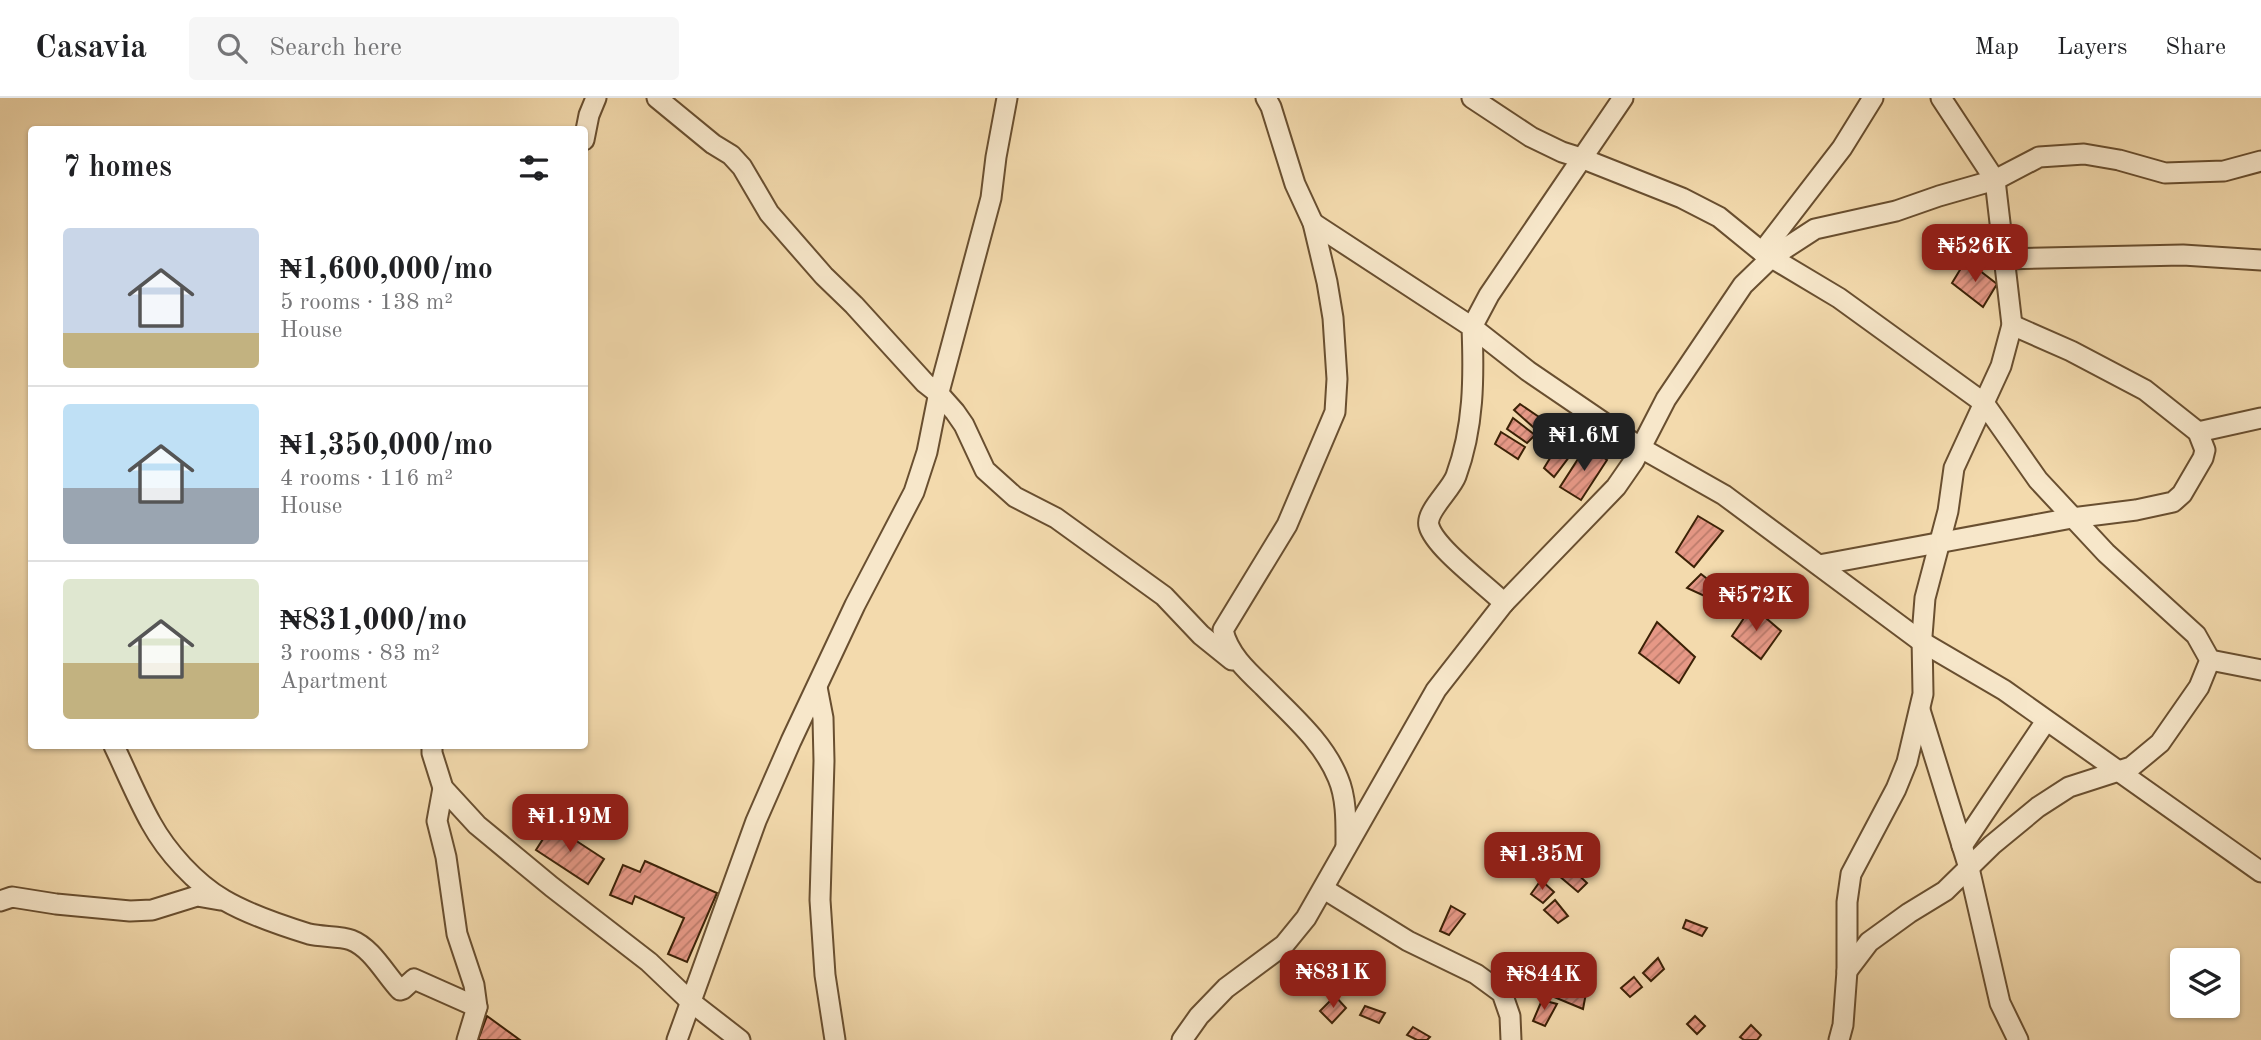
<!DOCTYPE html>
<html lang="en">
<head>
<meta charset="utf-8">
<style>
	body { margin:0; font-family:"Old Standard TT",serif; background:#f6f6f6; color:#202124; height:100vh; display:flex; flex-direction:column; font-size:26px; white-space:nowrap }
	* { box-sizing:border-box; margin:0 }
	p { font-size:23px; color:#757577 }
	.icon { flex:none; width:38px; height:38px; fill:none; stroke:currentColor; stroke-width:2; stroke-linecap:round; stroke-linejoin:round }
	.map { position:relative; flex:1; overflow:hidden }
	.side { position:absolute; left:28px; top:28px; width:560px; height:623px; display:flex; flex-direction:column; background:#fff; border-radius:7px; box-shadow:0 2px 5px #0004 }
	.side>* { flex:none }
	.controls { position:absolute; left:2170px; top:850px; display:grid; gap:14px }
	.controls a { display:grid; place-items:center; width:70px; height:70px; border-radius:7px; background:#fff; box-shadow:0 2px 5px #0004; font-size:35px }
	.price { position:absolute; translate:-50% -60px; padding:0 16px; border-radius:14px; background:#8f2418; color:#fff; font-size:23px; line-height:46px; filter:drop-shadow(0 2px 4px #0008) }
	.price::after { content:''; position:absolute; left:50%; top:42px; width:21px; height:16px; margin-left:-10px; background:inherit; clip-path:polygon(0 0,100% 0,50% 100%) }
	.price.selected { background:#222; color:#fff }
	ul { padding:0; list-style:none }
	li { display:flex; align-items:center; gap:21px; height:175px; padding:0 35px }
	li+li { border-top:2px solid #e0e0e0 }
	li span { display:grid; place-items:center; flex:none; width:196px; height:140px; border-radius:7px; color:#555 }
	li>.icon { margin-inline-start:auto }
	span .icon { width:84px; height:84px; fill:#fffc; stroke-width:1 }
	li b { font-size:30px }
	h2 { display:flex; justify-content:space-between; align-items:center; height:84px; padding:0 35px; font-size:30px }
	header { display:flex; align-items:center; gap:42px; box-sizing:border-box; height:98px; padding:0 35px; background:#fff; border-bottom:2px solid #e0e0e0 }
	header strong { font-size:33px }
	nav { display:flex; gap:38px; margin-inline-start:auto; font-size:24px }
	.search { width:490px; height:63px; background:#f6f6f6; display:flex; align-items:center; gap:18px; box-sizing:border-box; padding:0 24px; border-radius:7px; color:#757577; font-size:26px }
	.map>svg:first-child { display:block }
	.building { fill:url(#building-hatch); stroke:#3b2106; stroke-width:2 }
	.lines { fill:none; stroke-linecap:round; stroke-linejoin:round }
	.minor-casing { stroke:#694f30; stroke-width:23 }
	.minor { stroke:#f7e7ca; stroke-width:19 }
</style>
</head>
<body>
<header>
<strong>Casavia</strong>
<div class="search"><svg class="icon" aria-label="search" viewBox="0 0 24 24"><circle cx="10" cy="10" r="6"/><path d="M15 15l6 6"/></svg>Search here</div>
<nav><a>Map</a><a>Layers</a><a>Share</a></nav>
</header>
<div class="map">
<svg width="2261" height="942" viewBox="0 0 2261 942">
	<defs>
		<pattern id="building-hatch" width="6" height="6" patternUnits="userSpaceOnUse" patternTransform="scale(1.75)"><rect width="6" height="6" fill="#e69886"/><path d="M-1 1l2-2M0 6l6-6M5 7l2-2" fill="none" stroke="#bc7c6c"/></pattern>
	</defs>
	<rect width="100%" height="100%" fill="#f3daad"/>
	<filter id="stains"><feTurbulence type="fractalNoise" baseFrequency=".00286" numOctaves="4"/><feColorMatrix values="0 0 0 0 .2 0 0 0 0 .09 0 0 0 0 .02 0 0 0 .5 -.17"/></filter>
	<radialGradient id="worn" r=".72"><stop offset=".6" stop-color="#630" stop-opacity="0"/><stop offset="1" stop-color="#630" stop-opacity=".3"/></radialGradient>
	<!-- building -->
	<g class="building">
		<path d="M 1966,162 L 1997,186 L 1983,209 L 1952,185 Z"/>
		<path d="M 1520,306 L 1542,321 L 1533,329 L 1514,312 Z"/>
		<path d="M 1513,320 L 1535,337 L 1527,345 L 1507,331 Z"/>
		<path d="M 1501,334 L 1525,349 L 1518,361 L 1495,346 Z"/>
		<path d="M 1587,347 L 1607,362 L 1581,402 L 1560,389 Z"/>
		<path d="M 1555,352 L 1569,359 L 1554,379 L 1544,370 Z"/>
		<path d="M 1698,418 L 1723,433 L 1694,469 L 1676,454 Z"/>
		<path d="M 1701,476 L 1728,497 L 1720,505 L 1687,490 Z"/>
		<path d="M 1752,508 L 1781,533 L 1761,561 L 1732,538 Z"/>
		<path d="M 1657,524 L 1695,559 L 1679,585 L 1639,555 Z"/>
		<path d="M 552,727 L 604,761 L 588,786 L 536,752 Z"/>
		<path d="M 645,763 L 717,795 L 687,864 L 668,856 L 684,820 L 635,798 L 632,806 L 610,797 L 623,767 L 640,774 Z"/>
		<path d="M 1566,765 L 1587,785 L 1578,794 L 1558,777 Z"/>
		<path d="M 1541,782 L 1554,794 L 1543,805 L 1531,796 Z"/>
		<path d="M 1555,802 L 1568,818 L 1558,825 L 1544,812 Z"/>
		<path d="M 1451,808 L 1465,816 L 1449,837 L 1440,833 Z"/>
		<path d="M 1686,822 L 1707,830 L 1702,838 L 1683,830 Z"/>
		<path d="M 1562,860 L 1586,871 L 1583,883 L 1556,878 Z"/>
		<path d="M 1658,860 L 1664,871 L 1651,883 L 1643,875 Z"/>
		<path d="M 1634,879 L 1642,889 L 1630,899 L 1621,890 Z"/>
		<path d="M 1508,881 L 1538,884 L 1535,897 L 1509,891 Z"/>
		<path d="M 1561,885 L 1586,895 L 1583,911 L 1554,899 Z"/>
		<path d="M 1335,898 L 1346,910 L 1332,925 L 1320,913 Z"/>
		<path d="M 1542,902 L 1557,906 L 1545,928 L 1533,923 Z"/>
		<path d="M 1365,908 L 1385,915 L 1379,925 L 1360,917 Z"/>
		<path d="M 487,918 L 520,942 L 478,942 Z"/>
		<path d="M 1695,918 L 1705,928 L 1697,936 L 1687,926 Z"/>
		<path d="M 1751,927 L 1761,937 L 1757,942 L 1744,942 L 1740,939 Z"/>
		<path d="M 1413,929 L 1430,939 L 1427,942 L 1417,942 L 1407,937 Z"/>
	</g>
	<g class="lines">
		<!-- minor casing -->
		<g class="minor-casing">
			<g id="minor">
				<path d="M 657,0 L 713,46 L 731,57 L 742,69 L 769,115 L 824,178 L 854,207 L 925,285 L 939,296 L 955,314 L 964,327 L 985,372 L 1015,399 L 1056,420 L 1164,498 L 1201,537 L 1232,562"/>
				<path d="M 1266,0 L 1271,9 L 1295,86 L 1313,125 L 1327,184 L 1333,220 L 1337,281 L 1335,314 L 1287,427 L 1223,532 C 1228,555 1246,572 1263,588 C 1290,616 1323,643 1338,680 C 1347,701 1346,727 1346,749"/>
				<path d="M 1472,0 L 1531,39 L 1562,54 L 1581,60 L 1682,100 L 1719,119 L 1762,154 L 1839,200 L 1984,305 L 2038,382 L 2106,455 L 2196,537 L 2210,562 L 2199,589 L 2160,645 L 2131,669 L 2069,689 L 2038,709 L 1992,747 L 1945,793 L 1909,815 L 1869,844 L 1847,873"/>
				<path d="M 1623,0 L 1489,197 L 1472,229 L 1528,273 L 1641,350 L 1724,397 L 1922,544 L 2004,592 L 2261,774"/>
				<path d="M 584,42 L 589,17 L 596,0"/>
				<path d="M 1313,125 L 1472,229 C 1474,280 1474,329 1456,378 C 1451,392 1425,414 1429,428 C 1435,450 1486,487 1504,505"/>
				<path d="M 1762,154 L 1842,50 L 1873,0"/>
				<path d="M 2003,161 L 2183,157 L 2261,162"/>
				<path d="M 2198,334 L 2261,320"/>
				<path d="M 1819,467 L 2072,420 L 2136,412 L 2173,404 L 2182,396 L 2203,360 L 2205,352 L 2198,334 L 2145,292 L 2071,253 L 2012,227"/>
				<path d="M 2210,562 L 2261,572"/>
				<path d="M 817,589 L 823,620 L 824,663 L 820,802 L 825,877 L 835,942"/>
				<path d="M 1920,612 L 1969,770 L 2000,905 L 2018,942"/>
				<path d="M 114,648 C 126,673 137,700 151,725 C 167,754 195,785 224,802 C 248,816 283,828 309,836 C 321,839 341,838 351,842 C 372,850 385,876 400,892 L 403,891 L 414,881 L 477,909"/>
				<path d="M 432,648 L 432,655 L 443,690 L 477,727 L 552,789 L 649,864 L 691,904 L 740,942"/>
				<path d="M 443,690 L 437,723 L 446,759 L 457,836 L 474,887 L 477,909 L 467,942"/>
				<path d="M 1962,748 L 2046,623"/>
				<path d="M 1324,791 L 1408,843 L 1476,876 L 1502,895 L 1510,918 L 1511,942"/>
				<path d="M 0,803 L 12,799 L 56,806 L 130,813 L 152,812 L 197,798 L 220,802"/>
				<path d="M 677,942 L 756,723 L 791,643 L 855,507 L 914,394 L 927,354 L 939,294 L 991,100 L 996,59 L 1007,0"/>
				<path d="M 1182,942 L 1199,918 L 1226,890 L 1284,847 L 1306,820 L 1436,592 L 1504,505 L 1616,389 L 1634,363 L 1666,301 L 1743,187 L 1772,159 L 1815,131 L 1896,113 L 1939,98 L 1995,82 L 2039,59 L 2084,56 L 2119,62 L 2165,75 L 2224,73 L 2261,63"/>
				<path d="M 1839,942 L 1843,927 L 1847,873 L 1847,804 L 1851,776 L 1896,691 L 1907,664 L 1923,596 L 1922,538 L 1925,500 L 1948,413 L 1954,370 L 2001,268 L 2012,227 L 1995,82 L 1941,0"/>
			</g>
		</g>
		<!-- minor -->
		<use href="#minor" class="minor"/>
	</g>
	<rect width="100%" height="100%" filter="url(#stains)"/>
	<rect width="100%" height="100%" fill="url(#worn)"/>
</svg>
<div class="controls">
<a><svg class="icon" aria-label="layers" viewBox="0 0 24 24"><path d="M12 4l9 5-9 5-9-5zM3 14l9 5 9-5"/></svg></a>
</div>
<b class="price" style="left:1975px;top:186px">₦526K</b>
<b class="price selected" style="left:1584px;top:375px">₦1.6M</b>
<b class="price" style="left:1756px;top:535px">₦572K</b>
<b class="price" style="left:570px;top:756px">₦1.19M</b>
<b class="price" style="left:1542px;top:794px">₦1.35M</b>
<b class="price" style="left:1333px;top:912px">₦831K</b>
<b class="price" style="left:1544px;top:914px">₦844K</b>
<section class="side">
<h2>7 homes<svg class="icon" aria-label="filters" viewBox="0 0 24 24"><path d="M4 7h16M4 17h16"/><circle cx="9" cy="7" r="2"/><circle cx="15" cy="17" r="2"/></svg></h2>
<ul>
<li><span style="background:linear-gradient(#c9d6e8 75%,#c2b280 0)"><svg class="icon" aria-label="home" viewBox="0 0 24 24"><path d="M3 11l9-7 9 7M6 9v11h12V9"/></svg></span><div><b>₦1,600,000/mo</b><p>5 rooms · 138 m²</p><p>House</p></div></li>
<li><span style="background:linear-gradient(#bfe0f5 60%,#9aa5b1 0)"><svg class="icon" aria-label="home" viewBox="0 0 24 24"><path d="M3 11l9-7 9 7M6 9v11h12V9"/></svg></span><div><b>₦1,350,000/mo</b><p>4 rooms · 116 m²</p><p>House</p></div></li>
<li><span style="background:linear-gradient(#dfe7d0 60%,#c2b280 0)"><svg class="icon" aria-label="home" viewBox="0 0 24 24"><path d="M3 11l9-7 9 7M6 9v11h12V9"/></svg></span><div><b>₦831,000/mo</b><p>3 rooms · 83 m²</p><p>Apartment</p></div></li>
</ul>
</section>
</div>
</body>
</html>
